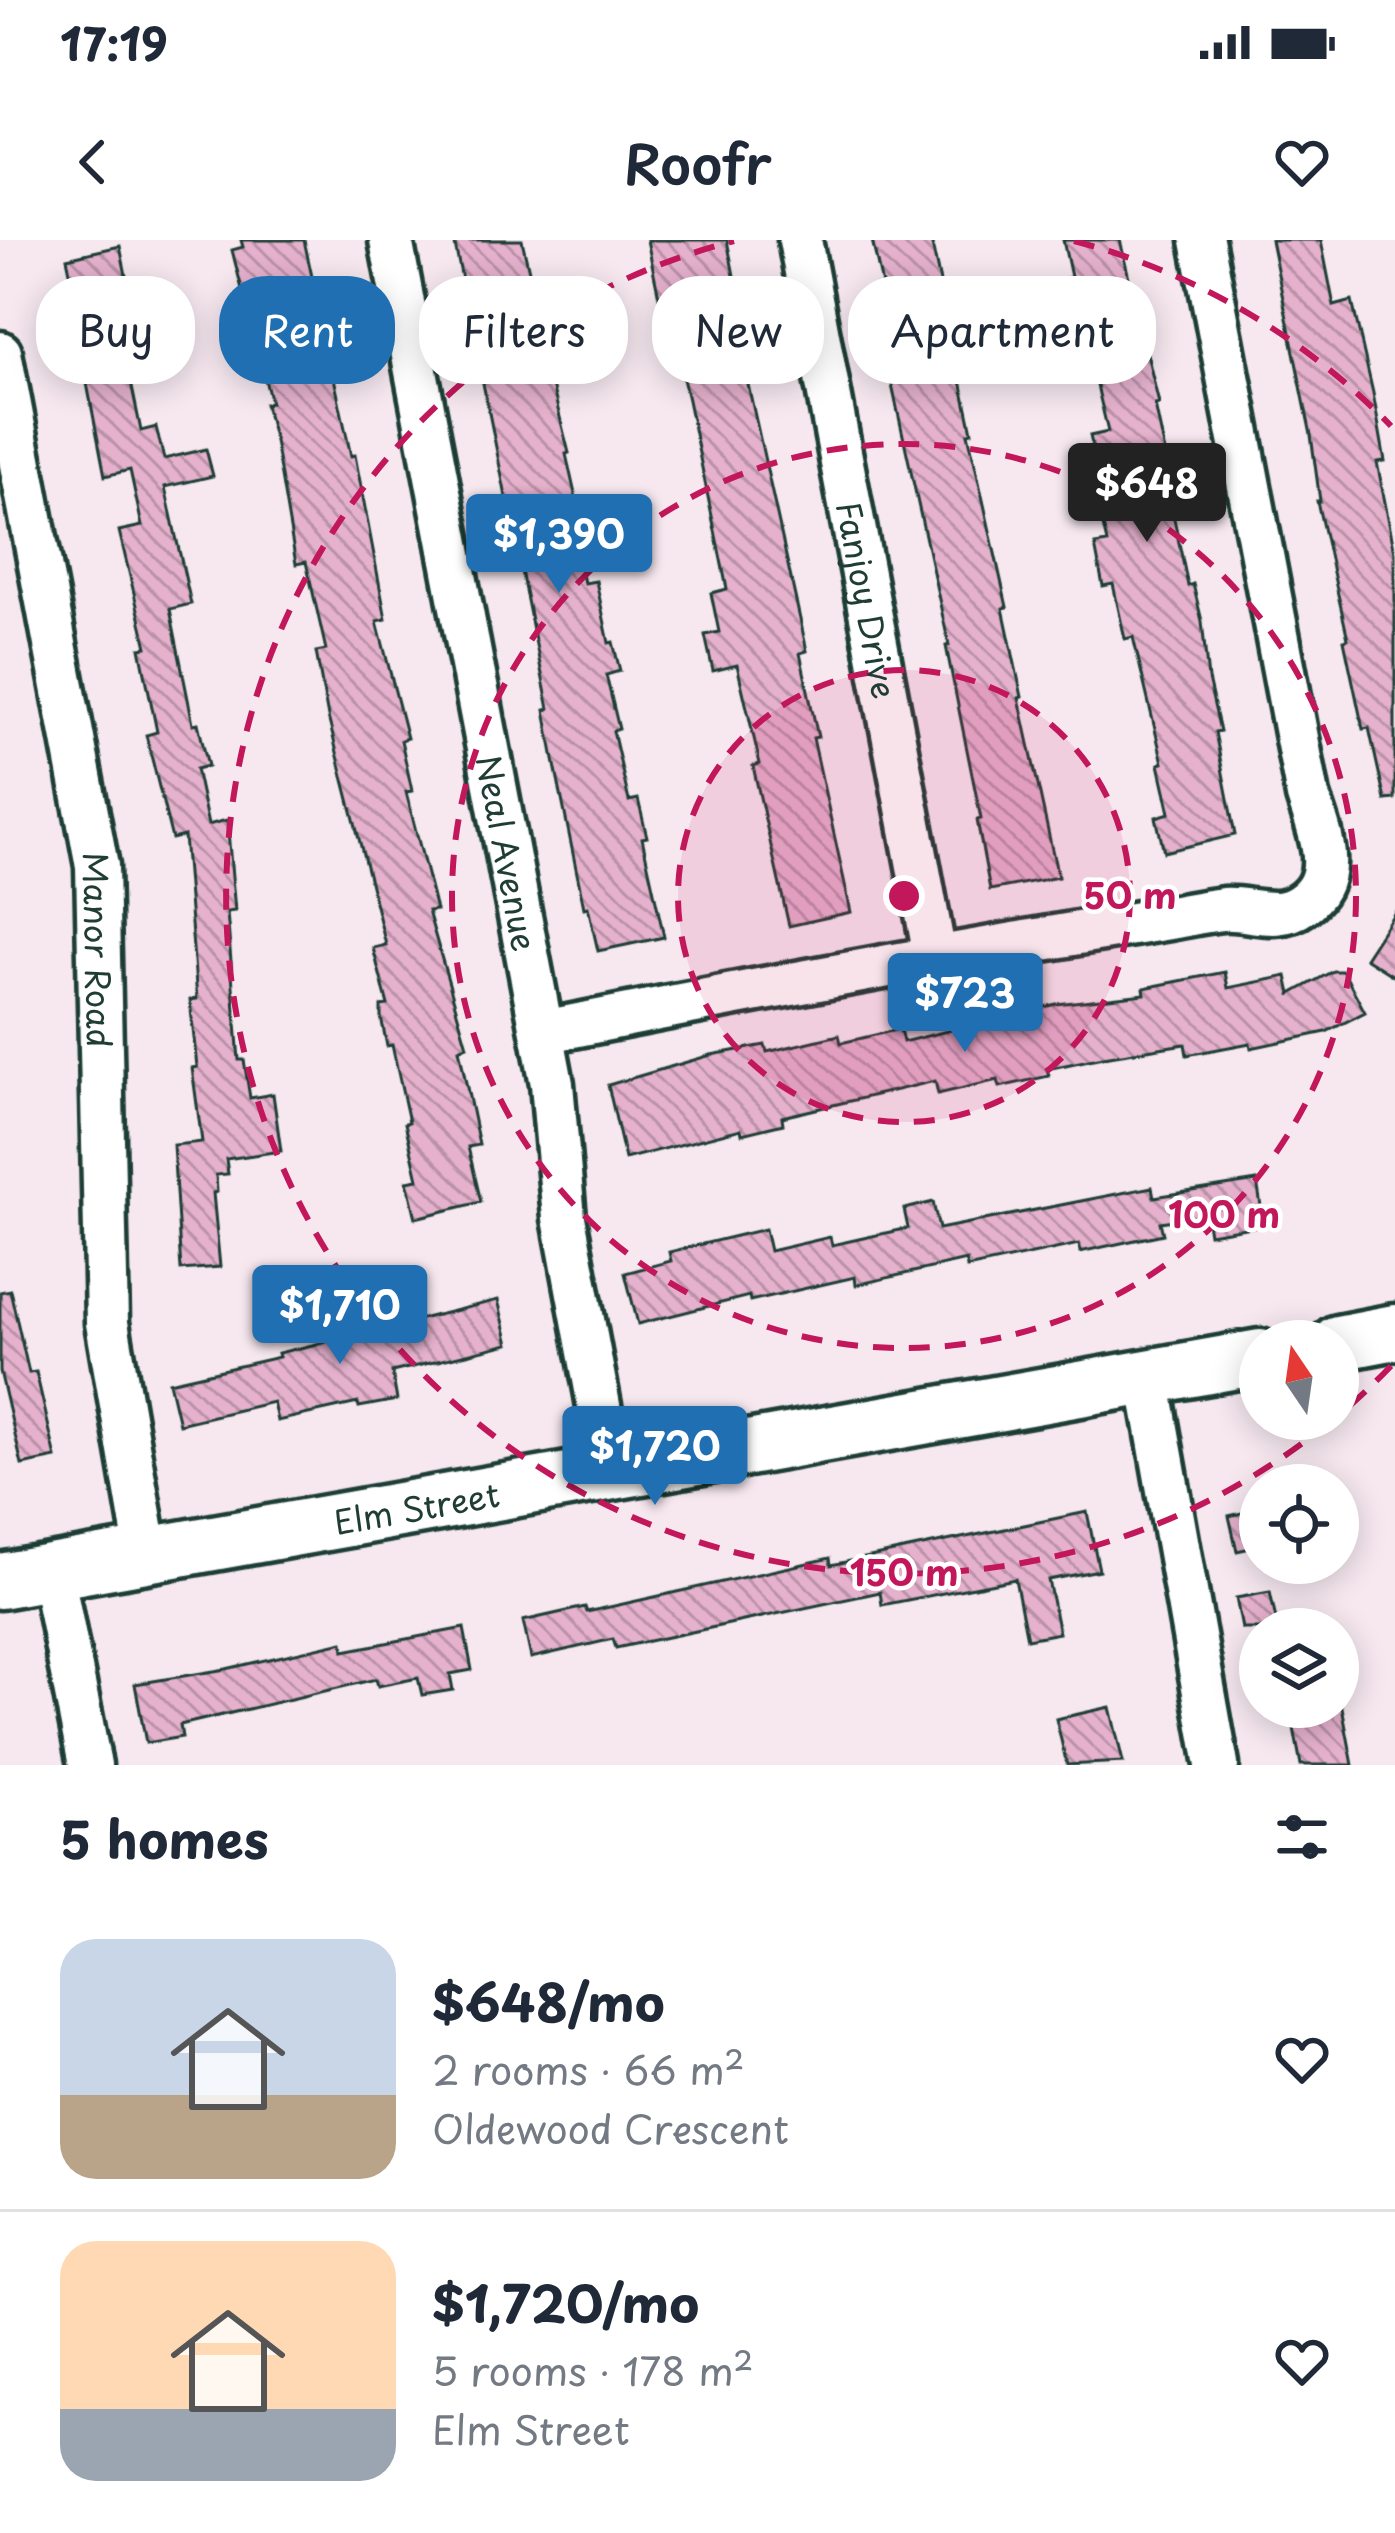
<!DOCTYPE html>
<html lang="en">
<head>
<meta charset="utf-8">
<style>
	body { margin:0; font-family:"Playpen Sans",sans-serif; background:#f6f6f7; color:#1f2937; height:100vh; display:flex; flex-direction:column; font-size:45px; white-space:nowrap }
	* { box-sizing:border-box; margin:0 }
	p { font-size:39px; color:#747a83 }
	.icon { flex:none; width:66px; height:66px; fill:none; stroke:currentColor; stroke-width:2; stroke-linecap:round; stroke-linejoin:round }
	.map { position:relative; height:1525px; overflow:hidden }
	.side { display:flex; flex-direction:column; background:#fff; flex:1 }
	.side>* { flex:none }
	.guide { position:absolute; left:36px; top:36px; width:1323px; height:108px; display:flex; gap:24px }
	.needle { width:78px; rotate:347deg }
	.fabs { position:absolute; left:1239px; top:1080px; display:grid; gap:24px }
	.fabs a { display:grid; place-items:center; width:120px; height:120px; border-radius:50%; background:#fff; box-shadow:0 6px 30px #0003; font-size:60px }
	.price { position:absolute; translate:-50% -102px; padding:0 27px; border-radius:12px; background:#1f6fb2; color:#fff; font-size:39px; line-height:78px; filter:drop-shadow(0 3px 6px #0008) }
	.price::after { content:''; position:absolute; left:50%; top:72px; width:36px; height:27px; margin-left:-18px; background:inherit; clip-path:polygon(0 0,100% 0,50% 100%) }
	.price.active { background:#222; color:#fff }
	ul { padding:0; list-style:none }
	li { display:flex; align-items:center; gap:36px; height:300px; padding:0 60px }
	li+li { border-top:3px solid #e0e1e3 }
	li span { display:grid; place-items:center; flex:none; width:336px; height:240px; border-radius:36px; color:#555 }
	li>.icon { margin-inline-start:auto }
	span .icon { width:144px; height:144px; fill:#fffc; stroke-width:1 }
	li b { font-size:51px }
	h2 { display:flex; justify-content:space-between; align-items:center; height:144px; padding:0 60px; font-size:51px }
	.pill { padding:0 42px; border-radius:48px; background:#fff; box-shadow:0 6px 30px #0003; font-size:42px; line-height:108px }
	.pill.active { background:#1f6fb2; color:#fff }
	.status { display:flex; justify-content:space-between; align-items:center; height:84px; padding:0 60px; background:#fff; direction:ltr }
	.status svg { height:33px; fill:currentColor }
	header { display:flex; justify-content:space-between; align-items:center; height:156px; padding:0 60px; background:#fff; font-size:54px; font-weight:600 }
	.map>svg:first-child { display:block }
	.building { fill:url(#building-back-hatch); stroke:#1f3d34; stroke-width:3 }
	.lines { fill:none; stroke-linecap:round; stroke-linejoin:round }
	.minor-casing { stroke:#1f3d34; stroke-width:51 }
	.major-casing { stroke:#1f3d34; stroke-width:63 }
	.minor { stroke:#fff; stroke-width:42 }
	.major { stroke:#fff; stroke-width:54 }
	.ring { fill:none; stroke:#c2185b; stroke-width:6; stroke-dasharray:21 15 }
	.labels { text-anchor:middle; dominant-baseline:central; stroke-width:9; stroke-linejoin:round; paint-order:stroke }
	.street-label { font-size:33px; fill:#1f3d34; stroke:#fff }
	.centre { fill:#c2185b; stroke:#fff; stroke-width:6 }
	.ring-label { font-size:36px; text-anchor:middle; font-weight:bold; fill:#c2185b; stroke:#fff; stroke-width:9; stroke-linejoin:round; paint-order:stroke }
</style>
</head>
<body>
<div class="status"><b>17:19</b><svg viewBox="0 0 49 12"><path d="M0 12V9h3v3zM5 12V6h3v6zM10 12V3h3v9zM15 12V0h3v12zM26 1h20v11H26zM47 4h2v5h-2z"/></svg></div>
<header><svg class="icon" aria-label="back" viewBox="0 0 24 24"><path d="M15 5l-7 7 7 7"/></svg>Roofr<svg class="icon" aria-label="heart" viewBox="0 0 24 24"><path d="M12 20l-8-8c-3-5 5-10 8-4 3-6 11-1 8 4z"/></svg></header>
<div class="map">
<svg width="1395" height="1525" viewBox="0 0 1395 1525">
	<defs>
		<pattern id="building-back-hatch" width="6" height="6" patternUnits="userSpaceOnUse" patternTransform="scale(3)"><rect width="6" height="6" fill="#e5b1cd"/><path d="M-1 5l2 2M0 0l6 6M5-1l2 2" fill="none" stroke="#b991a7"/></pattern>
	</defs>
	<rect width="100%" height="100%" fill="#f7e8f0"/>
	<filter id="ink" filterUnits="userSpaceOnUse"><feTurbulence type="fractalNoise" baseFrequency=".00833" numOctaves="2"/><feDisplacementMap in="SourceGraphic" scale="24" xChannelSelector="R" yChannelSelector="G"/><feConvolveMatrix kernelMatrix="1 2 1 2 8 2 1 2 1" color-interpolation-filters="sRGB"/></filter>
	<g filter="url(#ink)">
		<!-- building -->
		<g class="building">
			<path d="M 241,0 L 304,0 L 351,216 L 355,215 L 386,379 L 377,381 L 407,498 L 401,500 L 412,551 L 406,552 L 436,670 L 428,671 L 467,806 L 459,809 L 479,905 L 468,907 L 481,962 L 416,978 L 407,941 L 418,939 L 405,883 L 409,882 L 392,805 L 387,806 L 381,777 L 381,766 L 388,765 L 373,708 L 386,705 L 328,477 L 316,412 L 326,410 L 306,322 L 296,324 L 275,201 L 265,164 L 271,163 L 232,10 L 243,7 Z"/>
			<path d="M 454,0 L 522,0 L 534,53 L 529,54 L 569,213 L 566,214 L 579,272 L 569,274 L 584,343 L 596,341 L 609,403 L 613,402 L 620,431 L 606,435 L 619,489 L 613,491 L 629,561 L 638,559 L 647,597 L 642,598 L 664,697 L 598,711 L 588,667 L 584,668 L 554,520 L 545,470 L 549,469 Z"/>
			<path d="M 647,0 L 727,0 L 739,61 L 730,63 L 807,411 L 800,413 L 818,497 L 813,498 L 851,672 L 789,686 L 753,526 L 760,524 L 737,425 L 713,431 L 705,395 L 719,392 L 711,353 L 727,349 L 688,160 L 668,75 L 663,76 Z"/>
			<path d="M 872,0 L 931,0 L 972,192 L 968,193 L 1007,367 L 1003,368 L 1022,457 L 1019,458 L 1058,637 L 990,650 L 977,580 L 981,579 L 946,406 L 949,405 L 890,136 L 896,135 L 877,46 L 882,45 Z"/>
			<path d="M 1063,0 L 1120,0 L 1159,164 L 1155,165 L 1178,273 L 1173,274 L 1188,346 L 1193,344 L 1202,381 L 1208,439 L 1220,491 L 1215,492 L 1235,595 L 1164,612 L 1156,577 L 1170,573 L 1159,524 L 1163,523 L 1133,397 L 1125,399 L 1113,344 L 1103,346 L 1095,305 L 1107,303 L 1095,251 L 1103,249 L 1090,196 L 1108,192 L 1091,120 L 1083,122 L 1074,76 L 1063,78 L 1055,41 L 1071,37 Z"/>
			<path d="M 1271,0 L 1321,0 L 1334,66 L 1352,61 L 1373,153 L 1385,221 L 1377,222 L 1395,313 L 1395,559 L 1385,560 L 1369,488 L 1363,489 L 1344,400 L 1348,399 L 1317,261 L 1320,261 L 1311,195 Z"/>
			<path d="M 120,6 L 127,40 L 111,44 L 128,119 L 170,110 L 174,133 L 131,142 L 141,191 L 156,187 L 164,219 L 206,209 L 213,236 L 165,247 L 191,364 L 170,369 L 193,484 L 198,483 L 208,526 L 196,529 L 208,585 L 227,580 L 235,671 L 227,672 L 239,820 L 244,820 L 250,858 L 273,854 L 281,911 L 226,919 L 228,934 L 216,935 L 217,952 L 213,953 L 220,1027 L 181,1030 L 173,905 L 202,902 L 192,828 L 197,827 L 190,760 L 197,759 L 184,596 L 172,599 L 146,495 L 157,492 L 140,408 L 147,407 L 119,291 L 142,286 L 130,230 L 105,236 L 72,66 L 77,64 L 67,18 Z"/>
			<path d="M 1395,672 L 1395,737 L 1365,718 Z"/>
			<path d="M 1333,731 L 1343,731 L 1365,772 L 1326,792 L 1251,808 L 1250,803 L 1187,815 L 1185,804 L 1103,817 L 1047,829 L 1049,836 L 1000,847 L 998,840 L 938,854 L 935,841 L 782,877 L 783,884 L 742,894 L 741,889 L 625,919 L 608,845 L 711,815 L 765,805 L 767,812 L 839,795 L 841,803 L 900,789 L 903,802 L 1056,764 L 1145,754 L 1144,748 L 1225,732 L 1228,748 L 1287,736 L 1291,754 Z"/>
			<path d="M 1257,941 L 1264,985 L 1209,994 L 1206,975 L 1160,982 L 1163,994 L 1080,1012 L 1079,1004 L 967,1028 L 966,1020 L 856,1045 L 855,1037 L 750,1061 L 749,1056 L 638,1084 L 625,1033 L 671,1021 L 669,1012 L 765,989 L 770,1011 L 830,997 L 832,1005 L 908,988 L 904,969 L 933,962 L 939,989 L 1152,947 L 1154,957 Z"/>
			<path d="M 10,1050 L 29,1133 L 36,1132 L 56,1218 L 22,1225 L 0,1131 L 0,1052 Z"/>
			<path d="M 498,1060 L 509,1104 L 392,1132 L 397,1160 L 359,1167 L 358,1163 L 277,1181 L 273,1162 L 179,1184 L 169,1142 L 279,1117 L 278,1113 L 325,1102 L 324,1097 L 384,1088 Z"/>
			<path d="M 1260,1269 L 1260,1306 L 1237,1311 L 1229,1276 Z"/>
			<path d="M 1087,1272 L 1099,1330 L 1048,1340 L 1059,1393 L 1027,1399 L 1015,1339 L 882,1365 L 880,1352 L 616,1408 L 613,1399 L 531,1418 L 523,1381 L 585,1367 L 587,1372 L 830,1318 L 831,1325 Z"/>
			<path d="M 1270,1352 L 1278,1389 L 1242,1389 L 1236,1358 Z"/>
			<path d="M 464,1388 L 472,1430 L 450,1434 L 453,1450 L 422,1455 L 418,1438 L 378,1446 L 376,1439 L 180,1485 L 182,1497 L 146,1503 L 135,1444 L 226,1429 L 343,1402 L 344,1411 Z"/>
			<path d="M 1110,1467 L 1123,1522 L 1067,1525 L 1056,1479 Z"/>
			<path d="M 1290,1467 L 1342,1467 L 1353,1525 L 1301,1525 Z"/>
		</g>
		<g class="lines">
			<!-- minor casing -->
			<g class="minor-casing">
				<g id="minor">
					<path id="s1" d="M 391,0 L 552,844 L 564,978 L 611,1230"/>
					<path id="s2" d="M 800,0 L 935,716"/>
					<path id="s3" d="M 0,113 L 97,626 L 107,1083 L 147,1315"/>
					<path d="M 543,792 C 751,750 960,712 1169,678 C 1187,675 1205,671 1223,669 C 1249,667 1278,682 1302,664 C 1341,637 1319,591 1308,556 L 1202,0"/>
					<path d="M 1148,1138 L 1217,1525"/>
					<path d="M 52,1332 L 90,1525"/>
				</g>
			</g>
			<!-- major casing -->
			<g class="major-casing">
				<g id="major">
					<path d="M 1338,1103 L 1395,1092"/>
					<path id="s4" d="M 0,1341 L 1260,1117"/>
				</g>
			</g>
			<!-- minor -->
			<use href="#minor" class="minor"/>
			<!-- major -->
			<use href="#major" class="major"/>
		</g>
	</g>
	<!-- distance rings -->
	<circle cx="904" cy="656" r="226" fill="#c2185b" fill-opacity=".12"/>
	<g class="ring">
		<circle cx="904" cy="656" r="226"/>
		<circle cx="904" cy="656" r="452"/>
		<path d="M1391 1126A677 677 0 0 1 1339 1175M1330 1182A677 677 0 1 1 734 1M1074 1A677 677 0 0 1 1391 186"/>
	</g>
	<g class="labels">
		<!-- street labels -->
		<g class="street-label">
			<text stroke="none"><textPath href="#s2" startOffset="366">Fanjoy Drive</textPath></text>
			<text stroke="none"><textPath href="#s1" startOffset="624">Neal Avenue</textPath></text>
			<text stroke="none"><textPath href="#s3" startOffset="606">Manor Road</textPath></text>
			<text stroke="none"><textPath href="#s4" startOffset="423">Elm Street</textPath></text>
		</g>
	</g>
	<circle cx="904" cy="656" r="18" class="centre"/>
	<g class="ring-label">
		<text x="1130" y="669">50 m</text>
		<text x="1224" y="988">100 m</text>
		<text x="904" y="1346">150 m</text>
	</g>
</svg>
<div class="fabs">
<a><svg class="needle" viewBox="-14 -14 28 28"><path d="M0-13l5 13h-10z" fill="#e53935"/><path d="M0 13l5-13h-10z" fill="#747a83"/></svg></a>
<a><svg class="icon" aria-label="locate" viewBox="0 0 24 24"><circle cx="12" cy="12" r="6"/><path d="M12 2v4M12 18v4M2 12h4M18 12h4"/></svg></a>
<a><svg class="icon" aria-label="layers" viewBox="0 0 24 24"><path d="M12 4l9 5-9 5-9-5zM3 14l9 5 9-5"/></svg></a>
</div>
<b class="price active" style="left:1147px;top:305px">$648</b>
<b class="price" style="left:559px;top:356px">$1,390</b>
<b class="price" style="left:965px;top:815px">$723</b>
<b class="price" style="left:340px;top:1127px">$1,710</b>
<b class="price" style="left:655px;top:1268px">$1,720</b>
<div class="guide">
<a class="pill">Buy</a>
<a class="pill active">Rent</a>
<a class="pill">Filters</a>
<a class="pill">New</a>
<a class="pill">Apartment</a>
</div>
</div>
<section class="side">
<h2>5 homes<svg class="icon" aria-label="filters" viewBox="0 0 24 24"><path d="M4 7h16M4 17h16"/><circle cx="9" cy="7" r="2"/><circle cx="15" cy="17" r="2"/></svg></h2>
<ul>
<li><span style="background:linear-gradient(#c9d6e8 65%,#b9a48a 0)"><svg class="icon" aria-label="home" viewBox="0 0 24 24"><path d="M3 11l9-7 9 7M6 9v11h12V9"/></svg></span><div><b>$648/mo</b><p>2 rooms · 66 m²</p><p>Oldewood Crescent</p></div><svg class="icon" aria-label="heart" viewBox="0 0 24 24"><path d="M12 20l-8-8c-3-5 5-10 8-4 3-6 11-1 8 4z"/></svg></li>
<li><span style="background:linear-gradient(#ffd9b3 70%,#9aa5b1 0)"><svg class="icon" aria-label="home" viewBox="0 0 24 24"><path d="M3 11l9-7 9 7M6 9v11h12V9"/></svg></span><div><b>$1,720/mo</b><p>5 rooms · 178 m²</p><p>Elm Street</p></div><svg class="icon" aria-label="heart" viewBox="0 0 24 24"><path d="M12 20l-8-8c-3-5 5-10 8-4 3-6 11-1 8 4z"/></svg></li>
</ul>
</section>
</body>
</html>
